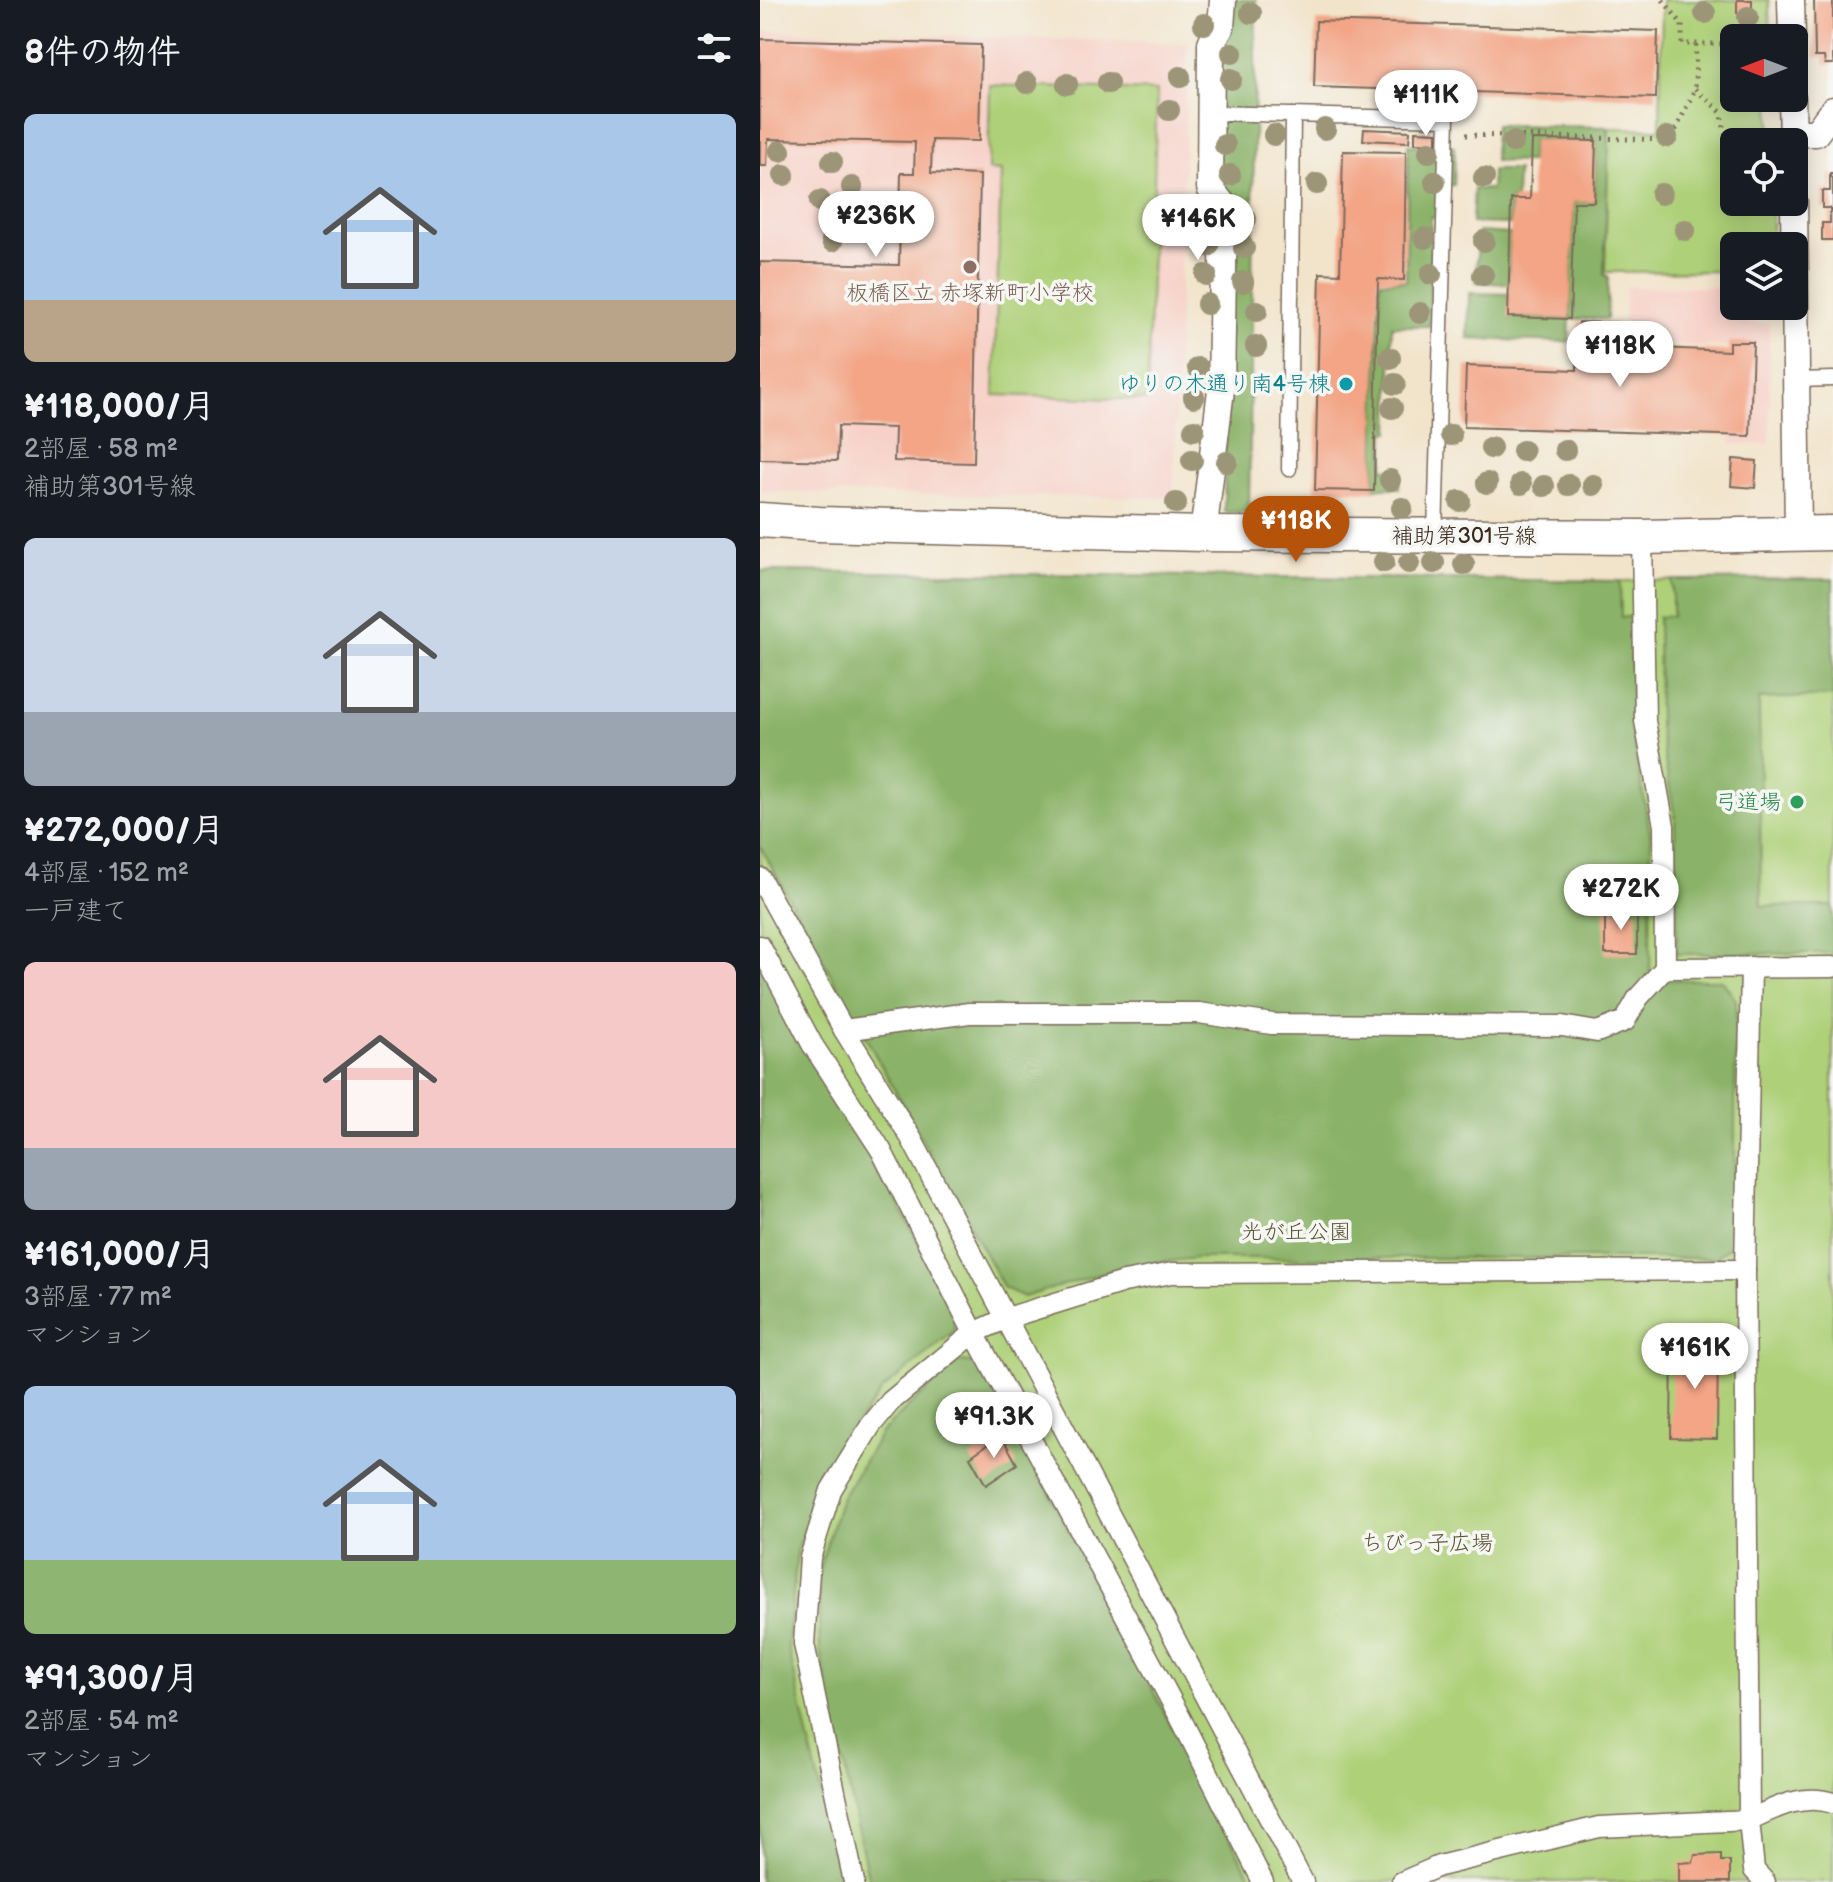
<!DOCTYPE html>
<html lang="ja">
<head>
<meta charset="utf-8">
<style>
	body { margin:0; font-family:"Balsamiq Sans","Klee One",sans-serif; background:#20242c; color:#f1f3f6; height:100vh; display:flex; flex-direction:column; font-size:30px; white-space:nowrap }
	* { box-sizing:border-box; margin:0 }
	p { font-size:26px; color:#9ea1a6 }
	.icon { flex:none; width:44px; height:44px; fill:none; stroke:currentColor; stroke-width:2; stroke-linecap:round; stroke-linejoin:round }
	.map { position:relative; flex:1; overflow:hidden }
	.details { display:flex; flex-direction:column; background:#171b24; width:760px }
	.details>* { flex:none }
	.needle { width:52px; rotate:270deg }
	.buttons { position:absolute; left:960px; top:24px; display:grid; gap:16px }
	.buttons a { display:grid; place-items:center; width:88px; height:88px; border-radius:12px; background:#171b24; box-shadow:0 4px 20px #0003; font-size:40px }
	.price { position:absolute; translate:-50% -68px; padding:0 18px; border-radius:28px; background:#fff; color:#222; font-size:26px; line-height:52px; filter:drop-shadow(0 2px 4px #0008) }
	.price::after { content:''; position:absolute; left:50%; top:48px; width:24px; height:18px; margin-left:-12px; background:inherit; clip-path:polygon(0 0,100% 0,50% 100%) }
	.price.active { background:#b45309; color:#fff }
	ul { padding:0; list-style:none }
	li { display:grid; align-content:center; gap:16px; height:424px; padding:0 24px }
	li span { display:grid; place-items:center; height:248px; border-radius:12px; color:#555 }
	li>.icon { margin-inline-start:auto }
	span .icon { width:144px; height:144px; fill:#fffc; stroke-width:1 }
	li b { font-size:34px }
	h2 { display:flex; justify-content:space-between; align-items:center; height:96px; padding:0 24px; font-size:34px }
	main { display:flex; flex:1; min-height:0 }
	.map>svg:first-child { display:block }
	.built { fill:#f7d1c7 }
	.green { fill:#aed078; stroke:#747d4b; stroke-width:2 }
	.forest { fill:#8ab268; stroke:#626e43; stroke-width:2 }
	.building { fill:#f3a586 }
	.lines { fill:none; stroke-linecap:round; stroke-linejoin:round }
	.service-casing { stroke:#7b6b5b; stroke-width:17 }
	.pedestrian-casing { stroke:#7b6b5b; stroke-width:23 }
	.minor-casing { stroke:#7b6b5b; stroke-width:29 }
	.tertiary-casing { stroke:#7b6b5b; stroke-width:37 }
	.path { stroke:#7b6b5b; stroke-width:5; stroke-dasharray:2 6; stroke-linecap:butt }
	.service { stroke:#fff; stroke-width:14 }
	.pedestrian { stroke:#fff; stroke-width:20 }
	.minor { stroke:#fff; stroke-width:26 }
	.tertiary { stroke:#fff; stroke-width:34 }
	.tree { fill:#9d9578 }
	.education-dot { fill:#8d6e63; stroke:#f6f6f2; stroke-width:3 }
	.culture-dot { fill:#0f9aa8; stroke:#f6f6f2; stroke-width:3 }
	.leisure-dot { fill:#2e9e5b; stroke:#f6f6f2; stroke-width:3 }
	.labels { text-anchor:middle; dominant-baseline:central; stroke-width:7; stroke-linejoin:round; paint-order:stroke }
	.education-label { font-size:22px; fill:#785e54; stroke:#f6f6f2 }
	.culture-label { font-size:22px; fill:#0d838f; stroke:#f6f6f2; text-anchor:end }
	.street-label { font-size:22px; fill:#3b2a1e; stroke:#f6f6f2 }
	.leisure-label { font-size:22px; fill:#27864d; stroke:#f6f6f2; text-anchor:end }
	.park-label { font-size:22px; fill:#585434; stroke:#f6f6f2 }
</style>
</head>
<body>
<main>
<section class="details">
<h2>8件の物件<svg class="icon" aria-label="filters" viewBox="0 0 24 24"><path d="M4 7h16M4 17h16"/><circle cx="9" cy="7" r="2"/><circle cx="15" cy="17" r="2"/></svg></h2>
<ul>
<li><span style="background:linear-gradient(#a9c7e8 75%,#b9a48a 0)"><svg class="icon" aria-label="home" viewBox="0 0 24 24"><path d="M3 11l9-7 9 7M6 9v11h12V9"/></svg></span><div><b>¥118,000/月</b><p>2部屋 · 58 m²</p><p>補助第301号線</p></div></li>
<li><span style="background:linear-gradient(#c9d6e8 70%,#9aa5b1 0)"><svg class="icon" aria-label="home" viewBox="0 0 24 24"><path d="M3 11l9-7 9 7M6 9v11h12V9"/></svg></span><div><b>¥272,000/月</b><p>4部屋 · 152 m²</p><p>一戸建て</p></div></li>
<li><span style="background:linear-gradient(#f6c9c9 75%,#9aa5b1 0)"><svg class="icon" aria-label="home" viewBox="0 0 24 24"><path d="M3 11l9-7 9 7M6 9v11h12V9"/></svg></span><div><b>¥161,000/月</b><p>3部屋 · 77 m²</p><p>マンション</p></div></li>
<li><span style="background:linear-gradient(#a9c7e8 70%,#8fb573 0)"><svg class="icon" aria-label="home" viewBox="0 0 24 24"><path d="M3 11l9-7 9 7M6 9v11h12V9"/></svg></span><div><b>¥91,300/月</b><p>2部屋 · 54 m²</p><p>マンション</p></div></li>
</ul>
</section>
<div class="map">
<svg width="1073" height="1882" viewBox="0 0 1073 1882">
	<rect width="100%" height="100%" fill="#f6f6f2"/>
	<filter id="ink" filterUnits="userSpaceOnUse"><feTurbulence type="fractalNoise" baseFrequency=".0125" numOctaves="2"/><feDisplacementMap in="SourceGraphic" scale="16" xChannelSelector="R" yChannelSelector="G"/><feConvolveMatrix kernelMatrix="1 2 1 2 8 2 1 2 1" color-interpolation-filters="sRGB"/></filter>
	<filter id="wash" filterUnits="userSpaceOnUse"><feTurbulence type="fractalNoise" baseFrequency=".006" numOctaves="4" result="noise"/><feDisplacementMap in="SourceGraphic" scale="32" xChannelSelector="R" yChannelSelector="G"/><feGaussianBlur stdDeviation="1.8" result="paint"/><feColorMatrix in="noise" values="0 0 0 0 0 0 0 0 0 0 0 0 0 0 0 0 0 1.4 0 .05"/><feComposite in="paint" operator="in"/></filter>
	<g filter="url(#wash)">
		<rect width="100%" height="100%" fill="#f2e4cb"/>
		<!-- built -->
		<g class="built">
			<path d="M 0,31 L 428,43 L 413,498 L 0,492 Z"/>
			<path d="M 866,287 L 974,287 L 974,306 L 987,306 L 988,323 L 1009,323 L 1010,444 L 971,444 L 971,347 L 901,345 L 901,334 L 863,327 Z"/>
		</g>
		<!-- green -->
		<g class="green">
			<path d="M 902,0 L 1009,0 L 1010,38 L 974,38 L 974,98 L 1010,98 L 1011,142 L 974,142 L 974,202 L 1012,202 L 1012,246 L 974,246 L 974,271 L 845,272 L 849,128 L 900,129 Z"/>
			<path d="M 230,85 L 397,91 L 387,400 L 234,395 L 241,171 L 228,170 Z"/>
			<path d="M 0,571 L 860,581 L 1073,579 L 1073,1882 L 0,1882 Z"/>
		</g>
		<!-- forest -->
		<g class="forest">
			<path d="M 470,0 L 496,0 L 489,512 L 464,512 L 470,205 L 457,186 L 460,46 Z"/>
			<path d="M 735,125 L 847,127 L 849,137 L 844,275 L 848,276 L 847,319 L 810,319 L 809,342 L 708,339 L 709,293 L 749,294 L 749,317 L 810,319 L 814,202 L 834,202 L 836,141 L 772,140 L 771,162 L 734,161 Z"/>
			<path d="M 648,145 L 695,146 L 694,185 L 679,185 L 678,217 L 671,217 L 669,326 L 632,326 L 630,432 L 625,432 L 624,469 L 640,470 L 639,488 L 614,488 L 620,281 L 646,281 Z"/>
			<path d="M 732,170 L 757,170 L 756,199 L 751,199 L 750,224 L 712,223 L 714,189 L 731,189 Z"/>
			<path d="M 718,232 L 750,234 L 749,284 L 716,282 Z"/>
			<path d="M 0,571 L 860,581 L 861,617 L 871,617 L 872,731 L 891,839 L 890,980 L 962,980 L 976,1000 L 974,1243 L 955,1258 L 437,1258 L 366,1266 L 264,1297 L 244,1288 L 0,846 Z"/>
			<path d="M 1073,579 L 1073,696 L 999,699 L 1001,906 L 1073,906 L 1073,953 L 917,954 L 915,817 L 899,727 L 898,617 L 912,616 L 912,580 Z"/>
			<path d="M 0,955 L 114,1158 L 194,1311 L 194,1331 L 121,1391 L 71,1460 L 37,1552 L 28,1647 L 81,1882 L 0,1882 Z"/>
			<path d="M 199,1360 L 224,1367 L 493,1882 L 109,1882 L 60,1651 L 58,1573 L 80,1501 L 121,1433 Z"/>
		</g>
		<g id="blocks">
			<!-- building -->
			<g class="building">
				<path d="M 977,0 L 992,0 L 992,14 L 977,13 Z"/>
				<path d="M 1054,0 L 1073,0 L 1073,64 L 1065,64 L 1064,57 L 1055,57 Z"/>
				<path d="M 556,21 L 898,31 L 896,98 L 554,87 Z"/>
				<path d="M 0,39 L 221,45 L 219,141 L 172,140 L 171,173 L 220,175 L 214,463 L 134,461 L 135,428 L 78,426 L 77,461 L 0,459 L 0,262 L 139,265 L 141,173 L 154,173 L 155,142 L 8,139 L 7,166 L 0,166 Z"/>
				<path d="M 604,129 L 650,131 L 649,142 L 603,140 Z"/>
				<path d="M 655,131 L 677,132 L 677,144 L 655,143 Z"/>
				<path d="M 772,140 L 836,141 L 834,202 L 814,202 L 810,319 L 748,317 L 751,199 L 770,199 Z"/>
				<path d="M 583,151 L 646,152 L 644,280 L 618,279 L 614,491 L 555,490 L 560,273 L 580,274 Z"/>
				<path d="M 1070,174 L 1073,174 L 1073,240 L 1062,240 L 1062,223 L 1070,223 L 1070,208 L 1062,208 L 1062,191 L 1070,191 Z"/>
				<path d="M 819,322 L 854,323 L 867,332 L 891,334 L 898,348 L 969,351 L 969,342 L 993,342 L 990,436 L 704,427 L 706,366 L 817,370 Z"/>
				<path d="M 973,459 L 997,461 L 995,488 L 971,486 Z"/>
				<path d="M 845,909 L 877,911 L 877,954 L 845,954 Z"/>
				<path d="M 958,1342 L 957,1439 L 911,1438 L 912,1343 Z"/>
				<path d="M 241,1435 L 257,1464 L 226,1485 L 210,1457 Z"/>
				<path d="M 961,1854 L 961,1861 L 970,1861 L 970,1882 L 919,1882 L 919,1863 L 933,1862 L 935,1855 Z"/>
			</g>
		</g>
	</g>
	<g filter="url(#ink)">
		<use href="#blocks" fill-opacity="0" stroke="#7b6b5b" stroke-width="2"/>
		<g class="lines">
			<!-- service casing -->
			<g class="service-casing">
				<g id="service">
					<path d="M 451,113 L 687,119 L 675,535"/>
					<path d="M 1036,380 L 1073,379"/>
					<path d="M 529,469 L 533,115"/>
				</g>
			</g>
			<!-- pedestrian casing -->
			<g class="pedestrian-casing">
				<g id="pedestrian">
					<path d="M 882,537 L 885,721 L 904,826 L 905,968 L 1073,967"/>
					<path d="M 0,878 L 84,1030 L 151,1138 L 543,1882"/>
					<path d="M 0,946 L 52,1044 L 121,1150 L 214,1333 L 421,1719 L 503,1882"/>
					<path d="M 84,1030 L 209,1013 L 439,1013 L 512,1024 L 802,1026 L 837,1032 L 865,1021 L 878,998 L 905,968"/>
					<path d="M 94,1882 L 44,1644 L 50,1558 L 71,1490 L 111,1425 L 131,1401 L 214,1333 L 247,1318 L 364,1282 L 412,1273 L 985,1270"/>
					<path d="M 642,1882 L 679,1866 L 839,1827 L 989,1820 L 985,1270 L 991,967"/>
					<path d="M 1005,1882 L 994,1870 L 989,1820 C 1016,1807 1044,1793 1073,1803"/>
				</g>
			</g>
			<!-- minor casing -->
			<g class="minor-casing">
				<g id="minor">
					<path d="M 1031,0 L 1032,38"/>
					<path d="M 1032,98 L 1033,142"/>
					<path d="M 1033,133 L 1056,133 L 1073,110"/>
					<path d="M 1034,202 L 1038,535"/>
					<path d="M 443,534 L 461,390 L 464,206 L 450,188 L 451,43 L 461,27 L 463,0"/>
				</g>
			</g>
			<!-- tertiary casing -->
			<g class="tertiary-casing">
				<path id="tertiary" d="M 0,520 L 59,524 L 443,534 L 882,537 L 1073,533"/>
			</g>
			<!-- path -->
			<g class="path">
				<path d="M 903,0 L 922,24 L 922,44 L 974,44"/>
				<path d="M 935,89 L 961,112 L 974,177"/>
				<path d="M 706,135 L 911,140 L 935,89 L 936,44"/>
				<path d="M 996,202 L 1007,213"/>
			</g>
			<!-- service -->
			<use href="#service" class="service"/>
			<!-- pedestrian -->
			<use href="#pedestrian" class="pedestrian"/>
			<!-- minor -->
			<use href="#minor" class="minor"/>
			<!-- tertiary -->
			<use href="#tertiary" class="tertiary"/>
		</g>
		<!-- trees -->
		<g class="tree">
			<circle cx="491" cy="13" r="11"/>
			<circle cx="945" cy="13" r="11"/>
			<circle cx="988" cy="17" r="11"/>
			<circle cx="444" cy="24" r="11"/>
			<circle cx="472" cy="53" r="11"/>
			<circle cx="420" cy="77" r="11"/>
			<circle cx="471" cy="79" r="11"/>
			<circle cx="267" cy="83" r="11"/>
			<circle cx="348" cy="83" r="11"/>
			<circle cx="307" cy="84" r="11"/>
			<circle cx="409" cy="110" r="11"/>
			<circle cx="565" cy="129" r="11"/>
			<circle cx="514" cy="135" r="11"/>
			<circle cx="907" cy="137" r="11"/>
			<circle cx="753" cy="142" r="11"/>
			<circle cx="465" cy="145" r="11"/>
			<circle cx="20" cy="151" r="11"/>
			<circle cx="669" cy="152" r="11"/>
			<circle cx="72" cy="162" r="11"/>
			<circle cx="24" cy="175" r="11"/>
			<circle cx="470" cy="175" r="11"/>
			<circle cx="724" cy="178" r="11"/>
			<circle cx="675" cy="182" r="11"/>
			<circle cx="557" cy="184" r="11"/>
			<circle cx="92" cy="187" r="11"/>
			<circle cx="901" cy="194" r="11"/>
			<circle cx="60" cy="201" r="11"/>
			<circle cx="92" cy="218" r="11"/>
			<circle cx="486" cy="219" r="11"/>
			<circle cx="925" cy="230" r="11"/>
			<circle cx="665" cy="238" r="11"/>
			<circle cx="72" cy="241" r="11"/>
			<circle cx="724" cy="241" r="11"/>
			<circle cx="448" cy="246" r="11"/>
			<circle cx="484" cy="248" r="11"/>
			<circle cx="671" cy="274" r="11"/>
			<circle cx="446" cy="275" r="11"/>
			<circle cx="723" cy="275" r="11"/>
			<circle cx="483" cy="282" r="11"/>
			<circle cx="447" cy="304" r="11"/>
			<circle cx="497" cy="311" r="11"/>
			<circle cx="660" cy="313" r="11"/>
			<circle cx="496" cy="346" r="11"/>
			<circle cx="630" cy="358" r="11"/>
			<circle cx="438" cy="368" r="11"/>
			<circle cx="635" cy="384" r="11"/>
			<circle cx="434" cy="397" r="11"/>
			<circle cx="632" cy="408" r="11"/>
			<circle cx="434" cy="430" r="11"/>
			<circle cx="691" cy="435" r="11"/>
			<circle cx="731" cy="448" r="11"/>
			<circle cx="805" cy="450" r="11"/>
			<circle cx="763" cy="451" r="11"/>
			<circle cx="432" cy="460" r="11"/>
			<circle cx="467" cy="462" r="11"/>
			<circle cx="630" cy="480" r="11"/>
			<circle cx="727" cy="483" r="11"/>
			<circle cx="761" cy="484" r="11"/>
			<circle cx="809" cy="485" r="11"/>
			<circle cx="833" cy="485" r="11"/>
			<circle cx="784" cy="486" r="11"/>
			<circle cx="700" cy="501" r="11"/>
			<circle cx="416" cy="503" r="11"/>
			<circle cx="642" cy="508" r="11"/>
			<circle cx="624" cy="562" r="11"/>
			<circle cx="649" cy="563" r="11"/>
			<circle cx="674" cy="563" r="11"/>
			<circle cx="704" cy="564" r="11"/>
		</g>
	</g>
	<!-- markers -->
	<circle class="education-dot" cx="210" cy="267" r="8"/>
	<circle class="culture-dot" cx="586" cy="384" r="8"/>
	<circle class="leisure-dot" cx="1037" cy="802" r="8"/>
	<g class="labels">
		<!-- education labels -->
		<g class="education-label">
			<text x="210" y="293">板橋区立 赤塚新町小学校</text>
		</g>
		<!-- culture labels -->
		<g class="culture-label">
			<text x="570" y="384">ゆりの木通り南4号棟</text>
		</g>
		<!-- street labels -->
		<g class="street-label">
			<text x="704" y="536">補助第301号線</text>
		</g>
		<!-- leisure labels -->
		<g class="leisure-label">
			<text x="1021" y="802">弓道場</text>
		</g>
		<!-- park labels -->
		<g class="park-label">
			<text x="536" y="1232">光が丘公園</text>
			<text x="667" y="1543">ちびっ子広場</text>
		</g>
	</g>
</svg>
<div class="buttons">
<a><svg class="needle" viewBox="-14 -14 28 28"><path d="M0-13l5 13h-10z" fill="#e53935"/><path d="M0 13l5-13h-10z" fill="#9ea1a6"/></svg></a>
<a><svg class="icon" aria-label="locate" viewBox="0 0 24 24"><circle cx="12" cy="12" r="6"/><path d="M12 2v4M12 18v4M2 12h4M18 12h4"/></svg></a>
<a><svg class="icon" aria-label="layers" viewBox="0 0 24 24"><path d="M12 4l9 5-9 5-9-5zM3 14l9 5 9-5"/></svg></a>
</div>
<b class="price" style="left:666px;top:138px">¥111K</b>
<b class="price" style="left:116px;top:259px">¥236K</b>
<b class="price" style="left:438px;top:262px">¥146K</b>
<b class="price" style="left:860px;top:389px">¥118K</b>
<b class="price active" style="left:536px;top:564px">¥118K</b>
<b class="price" style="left:861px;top:932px">¥272K</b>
<b class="price" style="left:935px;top:1391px">¥161K</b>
<b class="price" style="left:234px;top:1460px">¥91.3K</b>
</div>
</main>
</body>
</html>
